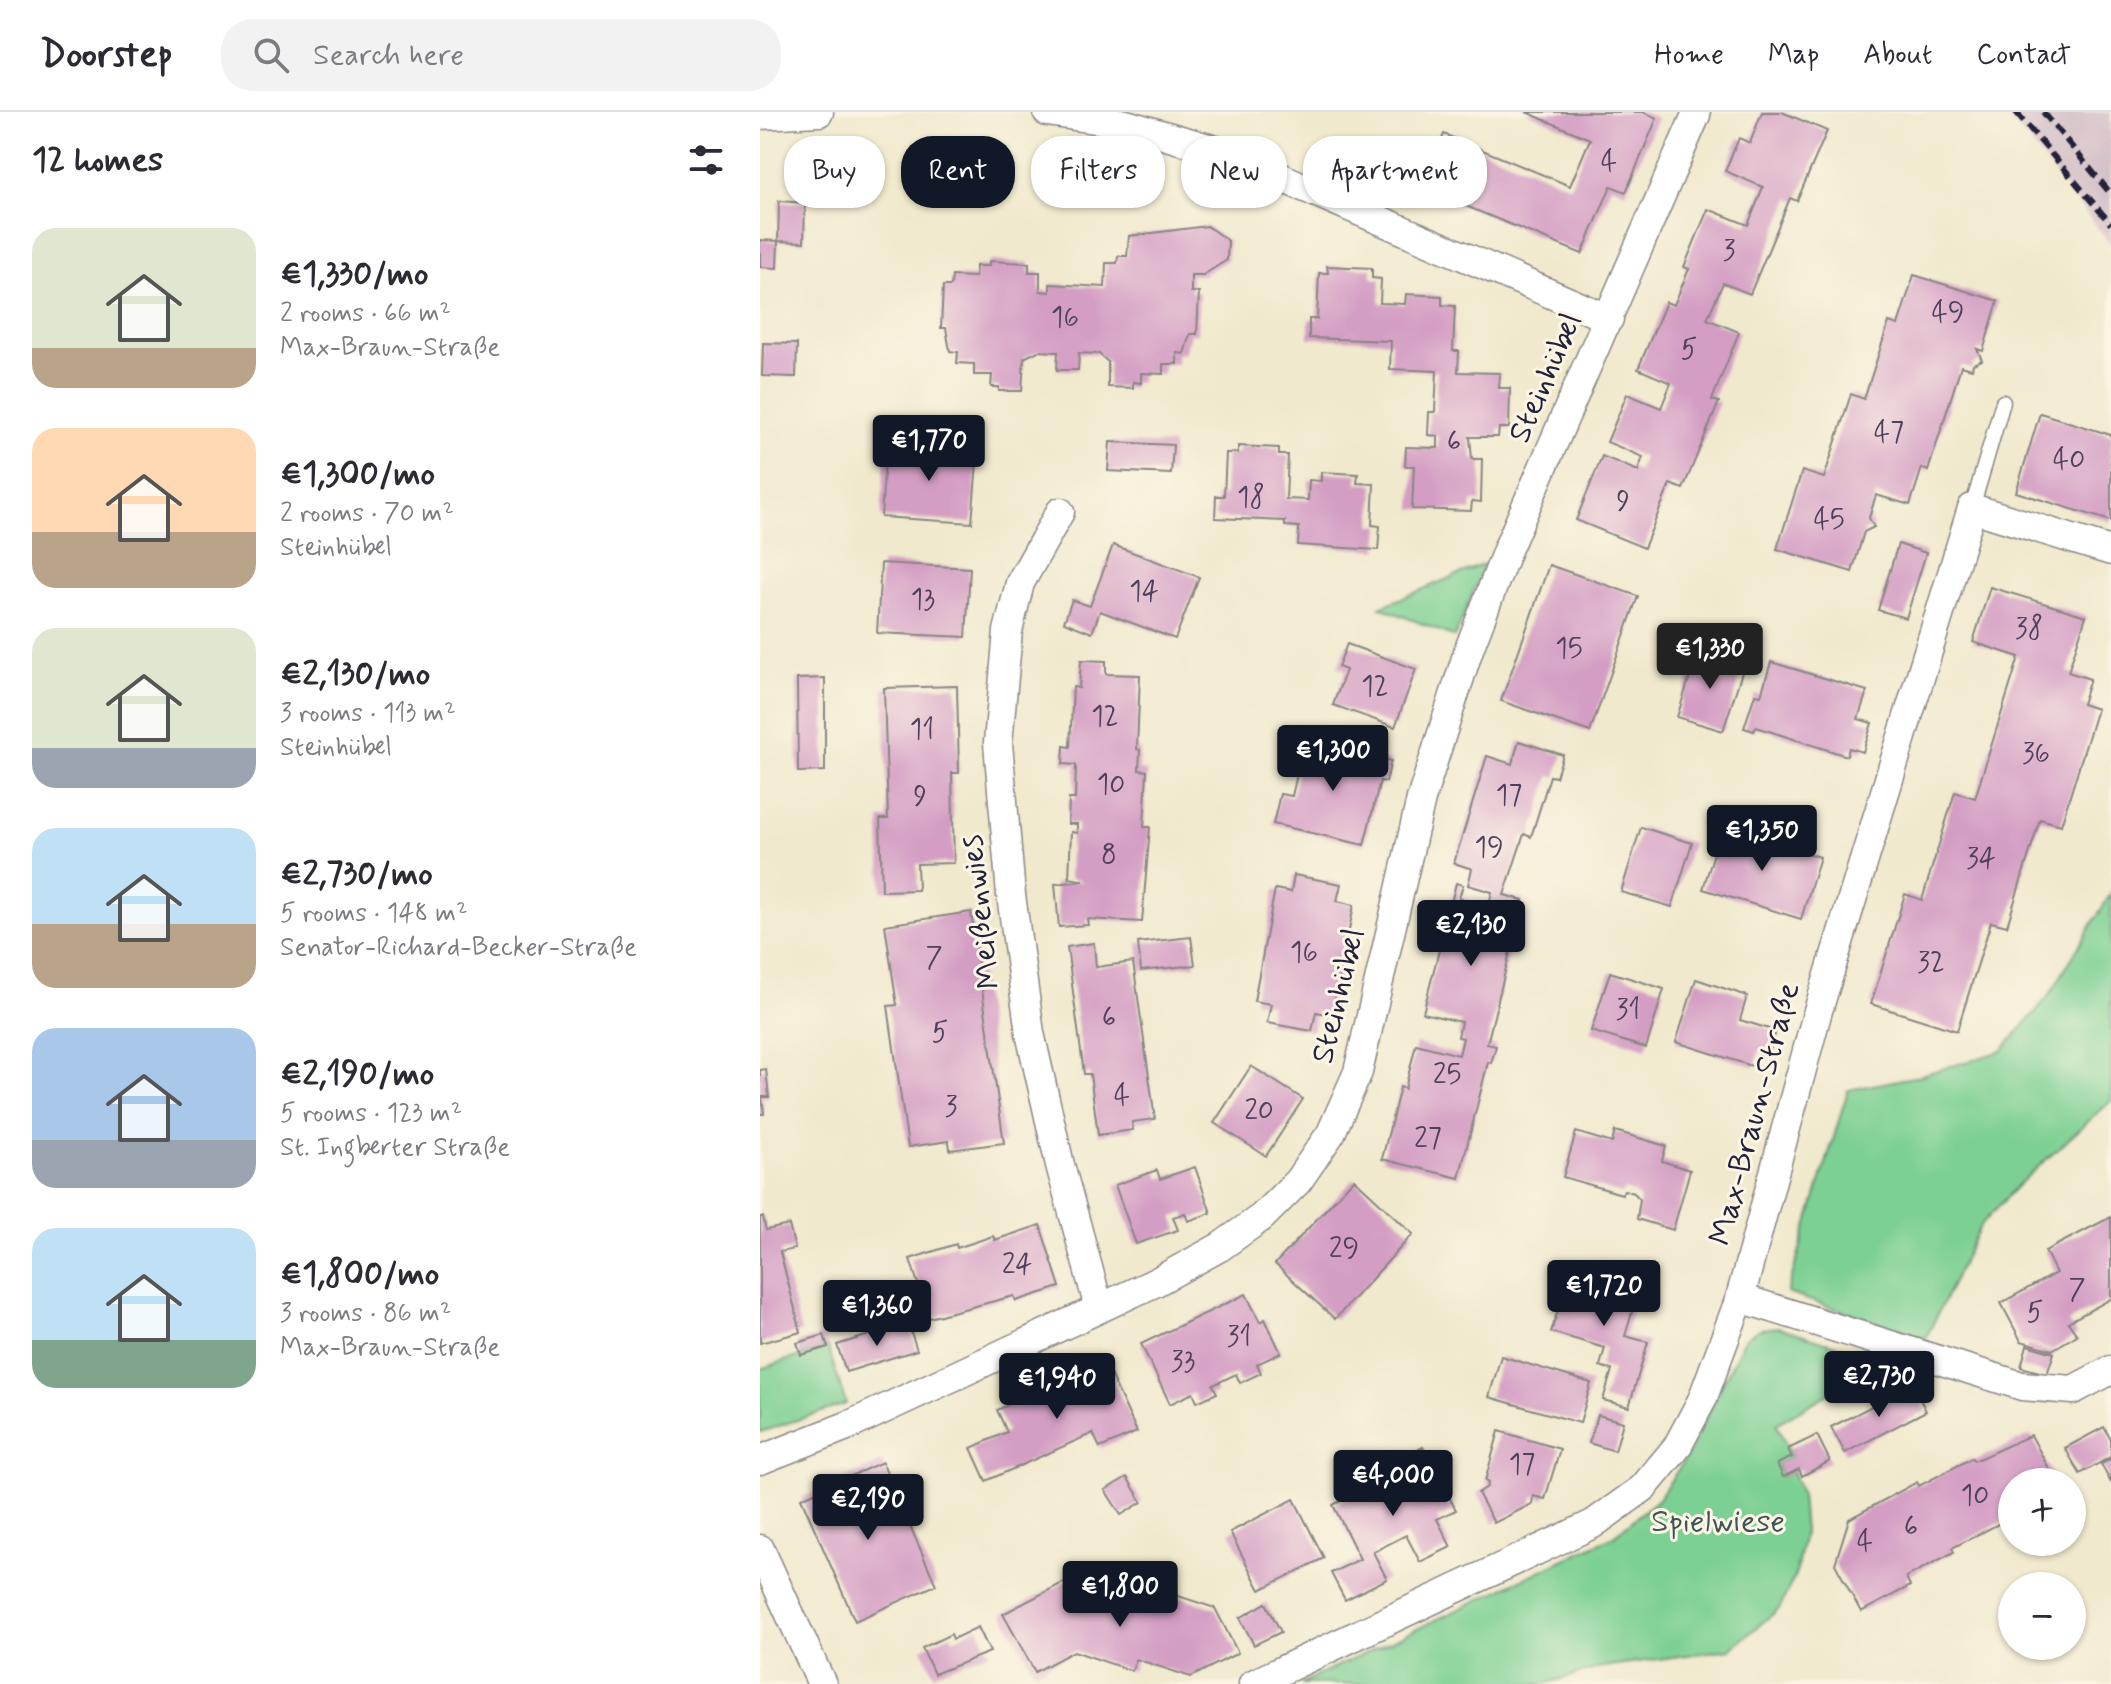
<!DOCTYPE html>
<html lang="en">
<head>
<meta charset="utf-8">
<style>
	body { margin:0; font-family:Mynerve,sans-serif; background:#f2f2f3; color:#2b2b33; height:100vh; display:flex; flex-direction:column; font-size:30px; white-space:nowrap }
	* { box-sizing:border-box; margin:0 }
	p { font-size:26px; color:#7c7c81 }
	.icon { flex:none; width:44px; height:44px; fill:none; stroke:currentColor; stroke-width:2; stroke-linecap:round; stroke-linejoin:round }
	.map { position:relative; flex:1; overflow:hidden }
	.details { display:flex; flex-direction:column; background:#fff; width:760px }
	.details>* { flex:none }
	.hud { position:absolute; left:24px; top:24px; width:760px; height:72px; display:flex; gap:16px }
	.fabs { position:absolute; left:1238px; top:1356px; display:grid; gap:16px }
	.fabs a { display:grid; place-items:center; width:88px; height:88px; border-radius:50%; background:#fff; box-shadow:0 2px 6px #0004; font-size:40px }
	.price { position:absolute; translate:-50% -68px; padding:0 18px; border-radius:8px; background:#111827; color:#fff; font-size:26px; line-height:52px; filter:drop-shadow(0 2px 4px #0008) }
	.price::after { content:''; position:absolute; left:50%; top:48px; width:24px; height:18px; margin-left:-12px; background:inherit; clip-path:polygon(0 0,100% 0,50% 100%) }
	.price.on { background:#222; color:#fff }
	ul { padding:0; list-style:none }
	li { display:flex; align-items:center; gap:24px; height:200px; padding:0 32px }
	li span { display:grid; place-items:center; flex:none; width:224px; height:160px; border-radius:24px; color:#555 }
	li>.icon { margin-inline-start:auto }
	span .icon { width:96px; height:96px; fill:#fffc; stroke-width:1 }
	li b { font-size:34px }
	h2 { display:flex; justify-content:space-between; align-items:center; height:96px; padding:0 32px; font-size:34px }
	.pill { padding:0 28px; border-radius:32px; background:#fff; box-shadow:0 2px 6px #0004; font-size:28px; line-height:72px }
	.pill.on { background:#111827; color:#fff }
	header { display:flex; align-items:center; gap:48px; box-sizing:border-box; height:112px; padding:0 40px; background:#fff; border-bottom:2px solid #e1e1e2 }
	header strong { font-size:38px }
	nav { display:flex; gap:44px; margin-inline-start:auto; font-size:28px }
	.search { width:560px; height:72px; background:#f2f2f3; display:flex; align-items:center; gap:20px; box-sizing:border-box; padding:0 28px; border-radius:32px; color:#7c7c81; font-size:30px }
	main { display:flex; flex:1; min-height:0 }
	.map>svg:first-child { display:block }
	.industrial { fill:#d2bdc7 }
	.green { fill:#7dd093; stroke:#507967; stroke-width:2 }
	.building { fill:#d49ec4 }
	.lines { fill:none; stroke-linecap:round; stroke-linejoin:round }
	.lane-casing { stroke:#898684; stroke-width:17 }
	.street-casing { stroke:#898684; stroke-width:31 }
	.lane { stroke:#fff; stroke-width:14 }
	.street { stroke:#fff; stroke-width:28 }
	.rail { stroke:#22223b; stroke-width:6; stroke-dasharray:12 6; stroke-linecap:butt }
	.labels { text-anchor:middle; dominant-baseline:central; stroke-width:6; stroke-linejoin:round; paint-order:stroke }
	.number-label { font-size:28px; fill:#4e415d }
	.street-label { font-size:32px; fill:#22223b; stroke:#fcf5e5 }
	.park-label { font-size:32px; fill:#3d5655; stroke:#fcf5e5 }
</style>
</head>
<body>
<header>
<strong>Doorstep</strong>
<div class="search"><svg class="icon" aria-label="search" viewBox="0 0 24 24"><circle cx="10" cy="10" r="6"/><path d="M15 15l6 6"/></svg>Search here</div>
<nav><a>Home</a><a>Map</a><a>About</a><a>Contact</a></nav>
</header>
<main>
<section class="details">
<h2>12 homes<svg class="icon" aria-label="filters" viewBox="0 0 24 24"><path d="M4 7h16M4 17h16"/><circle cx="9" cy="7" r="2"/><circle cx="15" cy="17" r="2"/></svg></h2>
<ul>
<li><span style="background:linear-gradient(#dfe7d0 75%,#b9a48a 0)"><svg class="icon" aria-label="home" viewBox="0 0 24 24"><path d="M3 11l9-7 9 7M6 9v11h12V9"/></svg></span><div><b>€1,330/mo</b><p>2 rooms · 66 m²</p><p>Max-Braun-Straße</p></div></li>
<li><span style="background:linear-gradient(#ffd9b3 65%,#b9a48a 0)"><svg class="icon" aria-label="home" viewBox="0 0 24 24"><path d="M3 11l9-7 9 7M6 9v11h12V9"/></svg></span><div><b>€1,300/mo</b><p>2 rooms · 70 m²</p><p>Steinhübel</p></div></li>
<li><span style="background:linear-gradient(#dfe7d0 75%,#9aa5b1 0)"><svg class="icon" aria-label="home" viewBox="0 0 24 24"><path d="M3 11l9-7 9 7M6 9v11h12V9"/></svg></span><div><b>€2,130/mo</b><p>3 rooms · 113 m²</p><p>Steinhübel</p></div></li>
<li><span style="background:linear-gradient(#bfe0f5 60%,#b9a48a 0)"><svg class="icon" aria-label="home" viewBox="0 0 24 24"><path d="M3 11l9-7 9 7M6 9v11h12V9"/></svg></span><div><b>€2,730/mo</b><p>5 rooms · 148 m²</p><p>Senator-Richard-Becker-Straße</p></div></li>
<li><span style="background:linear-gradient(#a9c7e8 70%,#9aa5b1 0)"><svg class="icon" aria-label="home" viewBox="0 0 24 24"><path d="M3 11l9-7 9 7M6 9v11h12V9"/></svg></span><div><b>€2,190/mo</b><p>5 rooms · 123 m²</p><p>St. Ingberter Straße</p></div></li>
<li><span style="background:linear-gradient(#bfe0f5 70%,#7fa58c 0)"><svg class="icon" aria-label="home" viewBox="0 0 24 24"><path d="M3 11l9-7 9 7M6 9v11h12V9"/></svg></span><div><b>€1,800/mo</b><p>3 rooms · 86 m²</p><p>Max-Braun-Straße</p></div></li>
</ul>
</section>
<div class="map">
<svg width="1351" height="1572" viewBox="0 0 1351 1572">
	<rect width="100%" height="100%" fill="#fcf5e5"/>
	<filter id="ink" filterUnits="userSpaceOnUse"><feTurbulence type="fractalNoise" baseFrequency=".0125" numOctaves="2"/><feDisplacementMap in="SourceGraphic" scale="16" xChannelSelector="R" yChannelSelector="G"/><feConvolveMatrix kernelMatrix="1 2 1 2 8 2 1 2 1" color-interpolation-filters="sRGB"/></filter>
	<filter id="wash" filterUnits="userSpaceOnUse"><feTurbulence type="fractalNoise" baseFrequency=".006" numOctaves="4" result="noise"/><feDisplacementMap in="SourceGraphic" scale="32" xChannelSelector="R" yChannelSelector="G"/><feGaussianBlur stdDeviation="1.8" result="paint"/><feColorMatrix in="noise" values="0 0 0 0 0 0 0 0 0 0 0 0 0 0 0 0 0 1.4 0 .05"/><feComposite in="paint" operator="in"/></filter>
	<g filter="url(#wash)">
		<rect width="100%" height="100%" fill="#f0e9cd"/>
		<!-- industrial -->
		<path class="industrial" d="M 1242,0 L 1351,0 L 1351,133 L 1264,23 Z"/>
		<!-- green -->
		<g class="green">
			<path d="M 724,452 L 695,525 L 620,495 Z"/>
			<path d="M 1351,781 L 1351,989 L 1259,1072 L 1220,1114 L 1166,1226 L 1027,1181 L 1088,978 L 1158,964 L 1242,939 L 1289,884 Z"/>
			<path d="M 1018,1215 L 1120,1247 L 1111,1263 L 1082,1274 L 1016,1312 L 1032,1345 L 1017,1353 L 1023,1364 L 1033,1360 L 1041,1384 L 1044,1420 L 1036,1461 L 1019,1497 L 970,1537 L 842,1555 L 784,1572 L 540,1572 L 854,1424 L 898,1387 L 928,1343 L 985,1226 L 1000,1217 Z"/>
			<path d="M 68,1235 L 86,1292 L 0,1320 L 0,1257 Z"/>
		</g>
		<g id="blocks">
			<!-- building -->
			<g class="building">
				<path d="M 766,0 L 883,0 L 897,6 L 866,80 L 851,74 L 822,142 L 662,76 L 684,22 L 810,74 L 830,27 Z"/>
				<path d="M 1002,0 L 1022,0 L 1067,19 L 1037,89 L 1030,86 L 990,182 L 963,171 L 947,207 L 979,220 L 952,288 L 959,290 L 923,377 L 910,372 L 884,436 L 816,408 L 842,344 L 878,359 L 883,345 L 847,330 L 867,282 L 901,296 L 911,271 L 878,257 L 906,190 L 914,193 L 929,157 L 924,155 L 948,97 L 988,113 L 1003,75 L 965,59 L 979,26 L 990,31 Z"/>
				<path d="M 19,89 L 45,91 L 44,130 L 18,129 L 17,156 L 0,155 L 0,128 L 18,129 Z"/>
				<path d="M 447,114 L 468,129 L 467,148 L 443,163 L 431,163 L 431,180 L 439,180 L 437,222 L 430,222 L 424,242 L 417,241 L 417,252 L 403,252 L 403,262 L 381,261 L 381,271 L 373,270 L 373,276 L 348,275 L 348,250 L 339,242 L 319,241 L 318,258 L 297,258 L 298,240 L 278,239 L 264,246 L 262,279 L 239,279 L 239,275 L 231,275 L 232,263 L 214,263 L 214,252 L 197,251 L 198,240 L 190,239 L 186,216 L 181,216 L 183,174 L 191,174 L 192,164 L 215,165 L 216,154 L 229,154 L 229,149 L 269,151 L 269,160 L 280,160 L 280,179 L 290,180 L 290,172 L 345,175 L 346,151 L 357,151 L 358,144 L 367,144 L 369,124 Z"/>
				<path d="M 567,154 L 612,156 L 612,166 L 621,167 L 620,191 L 645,192 L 646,182 L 682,184 L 682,193 L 695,194 L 693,239 L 699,239 L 698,260 L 740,261 L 739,276 L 750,276 L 749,316 L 739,316 L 738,325 L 710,325 L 712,347 L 722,347 L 721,390 L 712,389 L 711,399 L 652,397 L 654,354 L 645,354 L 646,335 L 678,336 L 678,324 L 668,323 L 669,300 L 675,300 L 677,259 L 630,257 L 631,229 L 549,226 L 549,207 L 557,207 L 559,161 L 568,161 Z"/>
				<path d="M 1154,163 L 1238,189 L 1223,239 L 1217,237 L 1222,248 L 1213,252 L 1212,257 L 1201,254 L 1168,359 L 1162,356 L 1150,393 L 1116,383 L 1109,406 L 1114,415 L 1104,420 L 1092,460 L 1017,437 L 1042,359 L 1064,366 L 1091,282 L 1104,287 L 1129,210 L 1138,213 Z"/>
				<path d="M 3,231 L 37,232 L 36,265 L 2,264 Z"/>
				<path d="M 1280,301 L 1351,323 L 1351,409 L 1256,380 Z"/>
				<path d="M 350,330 L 413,333 L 411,362 L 348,359 Z"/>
				<path d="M 126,332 L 218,338 L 212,411 L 121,405 Z"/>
				<path d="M 478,334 L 519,336 L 519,343 L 528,343 L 526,387 L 548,388 L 549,368 L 561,369 L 561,360 L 598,362 L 597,371 L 614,372 L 612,413 L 620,414 L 618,438 L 538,433 L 539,415 L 525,414 L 525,409 L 455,406 L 456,384 L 464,384 L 466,341 L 478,341 Z"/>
				<path d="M 1138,432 L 1166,441 L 1146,506 L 1118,498 Z"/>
				<path d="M 353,433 L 439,465 L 415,527 L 340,499 L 332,521 L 304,510 L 312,488 L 330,494 Z"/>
				<path d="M 121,451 L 210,456 L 206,525 L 117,521 Z"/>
				<path d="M 789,453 L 878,484 L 830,620 L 741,589 Z"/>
				<path d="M 1230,475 L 1326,504 L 1308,560 L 1330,567 L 1322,592 L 1337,597 L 1301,713 L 1280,707 L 1247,814 L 1231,810 L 1197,919 L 1111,892 L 1145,782 L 1162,788 L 1195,680 L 1215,686 L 1259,545 L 1213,530 Z"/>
				<path d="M 587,532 L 656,557 L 635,615 L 573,593 L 586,558 L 578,555 Z"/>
				<path d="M 938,539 L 984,554 L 963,619 L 917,605 Z"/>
				<path d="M 321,548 L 346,549 L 346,562 L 380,563 L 377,637 L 380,638 L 379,658 L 387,659 L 384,715 L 390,715 L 382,810 L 327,807 L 328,813 L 299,815 L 295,772 L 324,769 L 309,766 L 311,720 L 317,721 L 317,712 L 308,712 L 309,687 L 315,687 L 316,653 L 303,652 L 304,634 L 310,635 L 313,575 L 319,576 Z"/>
				<path d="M 1011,550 L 1107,579 L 1098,607 L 1112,611 L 1103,640 L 1089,636 L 1087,644 L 996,615 L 994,619 L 984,616 L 995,582 L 1001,583 Z"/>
				<path d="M 65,566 L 65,659 L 38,660 L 37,567 Z"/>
				<path d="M 197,574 L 199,661 L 192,661 L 194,751 L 157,752 L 158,778 L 122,779 L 120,707 L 128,707 L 124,576 Z"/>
				<path d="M 545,628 L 631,649 L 626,670 L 620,669 L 604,733 L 513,712 L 520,682 L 532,684 Z"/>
				<path d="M 759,629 L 803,643 L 796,665 L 790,664 L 771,725 L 764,722 L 744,783 L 763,788 L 727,932 L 736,934 L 731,951 L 728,950 L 699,1066 L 622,1047 L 640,975 L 645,977 L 656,932 L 699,943 L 703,926 L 698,925 L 701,910 L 663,901 L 696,771 L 703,773 L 699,786 L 729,793 L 732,780 L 708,773 L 712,757 L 694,751 L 727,644 L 752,652 Z"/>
				<path d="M 881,715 L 932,731 L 912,795 L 861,780 Z"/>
				<path d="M 962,715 L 1060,745 L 1041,807 L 943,777 Z"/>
				<path d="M 534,763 L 581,772 L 577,789 L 594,793 L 572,903 L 556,900 L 552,919 L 507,911 L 511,892 L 494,889 L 515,777 L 531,780 Z"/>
				<path d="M 211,800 L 244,1031 L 190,1038 L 189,1029 L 148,1035 L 128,894 L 137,893 L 125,813 Z"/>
				<path d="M 431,825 L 435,853 L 381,859 L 378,831 Z"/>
				<path d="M 334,831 L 336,855 L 373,850 L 395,1007 L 372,1010 L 373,1018 L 338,1023 L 330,962 L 324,962 L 307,835 Z"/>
				<path d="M 850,860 L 904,877 L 886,936 L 831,919 Z"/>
				<path d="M 936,867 L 987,884 L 980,908 L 1016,919 L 1009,942 L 999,938 L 995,955 L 916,930 Z"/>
				<path d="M 491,954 L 543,987 L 506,1044 L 454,1011 Z"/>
				<path d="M 6,957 L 9,985 L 2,985 L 4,1002 L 0,1002 L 0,958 Z"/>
				<path d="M 855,1019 L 906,1034 L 902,1049 L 930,1058 L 913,1118 L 877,1107 L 880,1087 L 874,1081 L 864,1078 L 862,1082 L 803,1065 L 816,1020 L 852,1031 Z"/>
				<path d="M 435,1055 L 451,1101 L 428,1109 L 425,1101 L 413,1105 L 418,1118 L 376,1132 L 355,1073 L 397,1058 L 400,1067 Z"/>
				<path d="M 594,1067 L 653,1122 L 575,1207 L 515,1152 Z"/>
				<path d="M 0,1105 L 3,1105 L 6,1118 L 29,1113 L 35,1137 L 20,1140 L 41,1220 L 0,1231 Z"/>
				<path d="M 1351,1105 L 1351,1187 L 1308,1210 L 1317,1223 L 1292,1238 L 1261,1229 L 1241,1191 L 1296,1161 L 1285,1139 Z"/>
				<path d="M 280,1113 L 300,1175 L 256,1189 L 254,1184 L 169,1206 L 150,1147 L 196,1132 L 197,1136 L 233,1124 L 235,1128 Z"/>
				<path d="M 846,1156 L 867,1162 L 862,1179 L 877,1184 L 865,1224 L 888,1230 L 869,1295 L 843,1288 L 852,1258 L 840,1254 L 845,1236 L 791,1220 L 803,1183 L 809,1184 L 817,1157 L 844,1165 Z"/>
				<path d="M 486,1182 L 500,1210 L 505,1207 L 521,1241 L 497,1252 L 501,1261 L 480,1271 L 476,1262 L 453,1273 L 457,1281 L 437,1290 L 433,1281 L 410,1292 L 381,1232 Z"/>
				<path d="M 148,1211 L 157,1238 L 86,1260 L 77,1233 Z"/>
				<path d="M 64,1223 L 68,1235 L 41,1243 L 37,1231 Z"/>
				<path d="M 1267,1233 L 1294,1241 L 1287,1262 L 1261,1255 Z"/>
				<path d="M 741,1244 L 831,1271 L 820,1311 L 729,1285 Z"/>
				<path d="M 344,1249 L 377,1320 L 340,1336 L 333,1321 L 226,1369 L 211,1336 L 247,1320 L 237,1298 Z"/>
				<path d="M 1153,1273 L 1166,1299 L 1085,1341 L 1071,1315 Z"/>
				<path d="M 838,1303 L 863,1310 L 855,1339 L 829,1331 Z"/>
				<path d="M 1344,1315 L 1351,1328 L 1351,1345 L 1320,1362 L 1305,1336 Z"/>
				<path d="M 739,1319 L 800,1337 L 785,1387 L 773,1384 L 772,1392 L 734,1411 L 718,1381 L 727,1375 L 728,1371 L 725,1369 Z"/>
				<path d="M 1057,1323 L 1070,1349 L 1042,1364 L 1039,1357 L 1023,1365 L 1017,1352 L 1032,1345 L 1028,1337 Z"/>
				<path d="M 1271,1323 L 1296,1370 L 1252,1370 L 1252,1411 L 1247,1414 L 1244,1409 L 1192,1436 L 1194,1440 L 1146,1465 L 1150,1474 L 1101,1500 L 1075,1452 L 1089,1407 L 1157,1370 L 1159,1374 L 1212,1346 L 1214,1349 Z"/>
				<path d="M 663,1335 L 696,1398 L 677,1407 L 691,1435 L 660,1450 L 646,1423 L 613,1440 L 627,1467 L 585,1488 L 571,1461 L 600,1447 L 573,1393 L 602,1378 L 597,1369 Z"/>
				<path d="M 1351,1347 L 1351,1371 L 1341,1352 Z"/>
				<path d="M 122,1350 L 176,1473 L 95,1509 L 41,1386 Z"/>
				<path d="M 367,1365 L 382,1390 L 361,1403 L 345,1378 Z"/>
				<path d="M 534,1387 L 564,1446 L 500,1478 L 470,1420 Z"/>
				<path d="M 312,1466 L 392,1494 L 397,1477 L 455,1496 L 478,1541 L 431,1565 L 376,1547 L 372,1559 L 314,1539 L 275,1560 L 243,1502 Z"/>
				<path d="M 506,1491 L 521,1520 L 494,1533 L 480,1506 Z"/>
				<path d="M 218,1515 L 230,1540 L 174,1562 L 162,1536 L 191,1522 L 193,1527 Z"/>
			</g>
		</g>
	</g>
	<g filter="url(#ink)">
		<use href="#blocks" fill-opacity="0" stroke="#898684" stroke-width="2"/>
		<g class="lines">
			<!-- lane casing -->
			<g class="lane-casing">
				<path id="lane" d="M 1212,396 L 1243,290"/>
			</g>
			<!-- street casing -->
			<g class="street-casing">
				<g id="street">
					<path d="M 287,0 L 362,11 L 462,40 L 849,207"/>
					<path d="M 0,3 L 59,0"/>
					<path d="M 300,400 L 260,471 L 248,519 L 238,631 L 251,783 L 270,921 L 300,1053 L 339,1196"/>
					<path d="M 980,1186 L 1262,1274 L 1313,1278 L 1351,1258"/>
					<path d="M 0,1348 L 92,1312 L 396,1170 L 460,1135 L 502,1105 L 538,1069 L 571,1021 L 598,960 L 661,687 L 709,537 L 747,438 L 936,3"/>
					<path d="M 0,1437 L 62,1572"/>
					<path d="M 493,1572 L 833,1412 L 883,1376 L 917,1335 L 942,1288 L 980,1186 L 1057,902 L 1212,396 L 1351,439"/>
				</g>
			</g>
			<!-- lane -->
			<use href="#lane" class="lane"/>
			<!-- street -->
			<use href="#street" class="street"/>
			<!-- rail -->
			<g class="rail">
				<path d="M 1256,0 L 1351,112"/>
				<path d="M 1283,0 L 1351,82"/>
			</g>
		</g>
	</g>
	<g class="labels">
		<!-- number labels -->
		<g class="number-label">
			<text x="849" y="50">4</text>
			<text x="969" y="139">3</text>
			<text x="1188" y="201">49</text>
			<text x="305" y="206">16</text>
			<text x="929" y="238">5</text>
			<text x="1129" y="321">47</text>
			<text x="694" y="330">6</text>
			<text x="1309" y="348">40</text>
			<text x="491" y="386">18</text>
			<text x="863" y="390">9</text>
			<text x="1069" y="408">45</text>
			<text x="384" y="480">14</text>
			<text x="163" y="488">13</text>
			<text x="1269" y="517">38</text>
			<text x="809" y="537">15</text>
			<text x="615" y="575">12</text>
			<text x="345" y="605">12</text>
			<text x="162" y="618">11</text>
			<text x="1276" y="642">36</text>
			<text x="351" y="673">10</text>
			<text x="749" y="684">17</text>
			<text x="160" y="685">9</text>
			<text x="729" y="736">19</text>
			<text x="349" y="743">8</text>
			<text x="1221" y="747">34</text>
			<text x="544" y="841">16</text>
			<text x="174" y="846">7</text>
			<text x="1171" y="851">32</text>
			<text x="868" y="898">31</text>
			<text x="349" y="906">6</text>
			<text x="180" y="921">5</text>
			<text x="687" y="963">25</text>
			<text x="362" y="984">4</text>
			<text x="191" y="995">3</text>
			<text x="499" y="999">20</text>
			<text x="668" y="1027">27</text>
			<text x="584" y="1137">29</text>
			<text x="257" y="1153">24</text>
			<text x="1317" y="1178">7</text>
			<text x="1275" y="1201">5</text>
			<text x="479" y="1225">31</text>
			<text x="423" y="1250">33</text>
			<text x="762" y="1353">17</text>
			<text x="1215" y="1384">10</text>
			<text x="1151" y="1415">6</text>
			<text x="1105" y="1430">4</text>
		</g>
		<!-- street labels -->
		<g class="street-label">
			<text transform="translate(786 266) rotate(-66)">Steinhübel</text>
			<text transform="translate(221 800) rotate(-97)">Meißenwies</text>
			<text transform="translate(579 884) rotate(-76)">Steinhübel</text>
			<text transform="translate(995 1002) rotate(-75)">Max-Braun-Straße</text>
		</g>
		<!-- park labels -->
		<g class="park-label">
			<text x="958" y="1410">Spielwiese</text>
		</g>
	</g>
</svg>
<div class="fabs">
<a>+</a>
<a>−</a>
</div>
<b class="price" style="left:169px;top:371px">€1,770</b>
<b class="price on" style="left:950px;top:579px">€1,330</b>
<b class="price" style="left:573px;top:681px">€1,300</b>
<b class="price" style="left:1002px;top:761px">€1,350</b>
<b class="price" style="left:711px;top:856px">€2,130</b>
<b class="price" style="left:844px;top:1216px">€1,720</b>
<b class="price" style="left:117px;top:1236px">€1,360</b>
<b class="price" style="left:1119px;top:1307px">€2,730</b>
<b class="price" style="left:297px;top:1309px">€1,940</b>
<b class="price" style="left:633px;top:1406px">€4,000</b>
<b class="price" style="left:108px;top:1430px">€2,190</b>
<b class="price" style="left:360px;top:1517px">€1,800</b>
<div class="hud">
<a class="pill">Buy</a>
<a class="pill on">Rent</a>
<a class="pill">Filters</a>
<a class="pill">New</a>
<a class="pill">Apartment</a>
</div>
</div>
</main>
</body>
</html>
